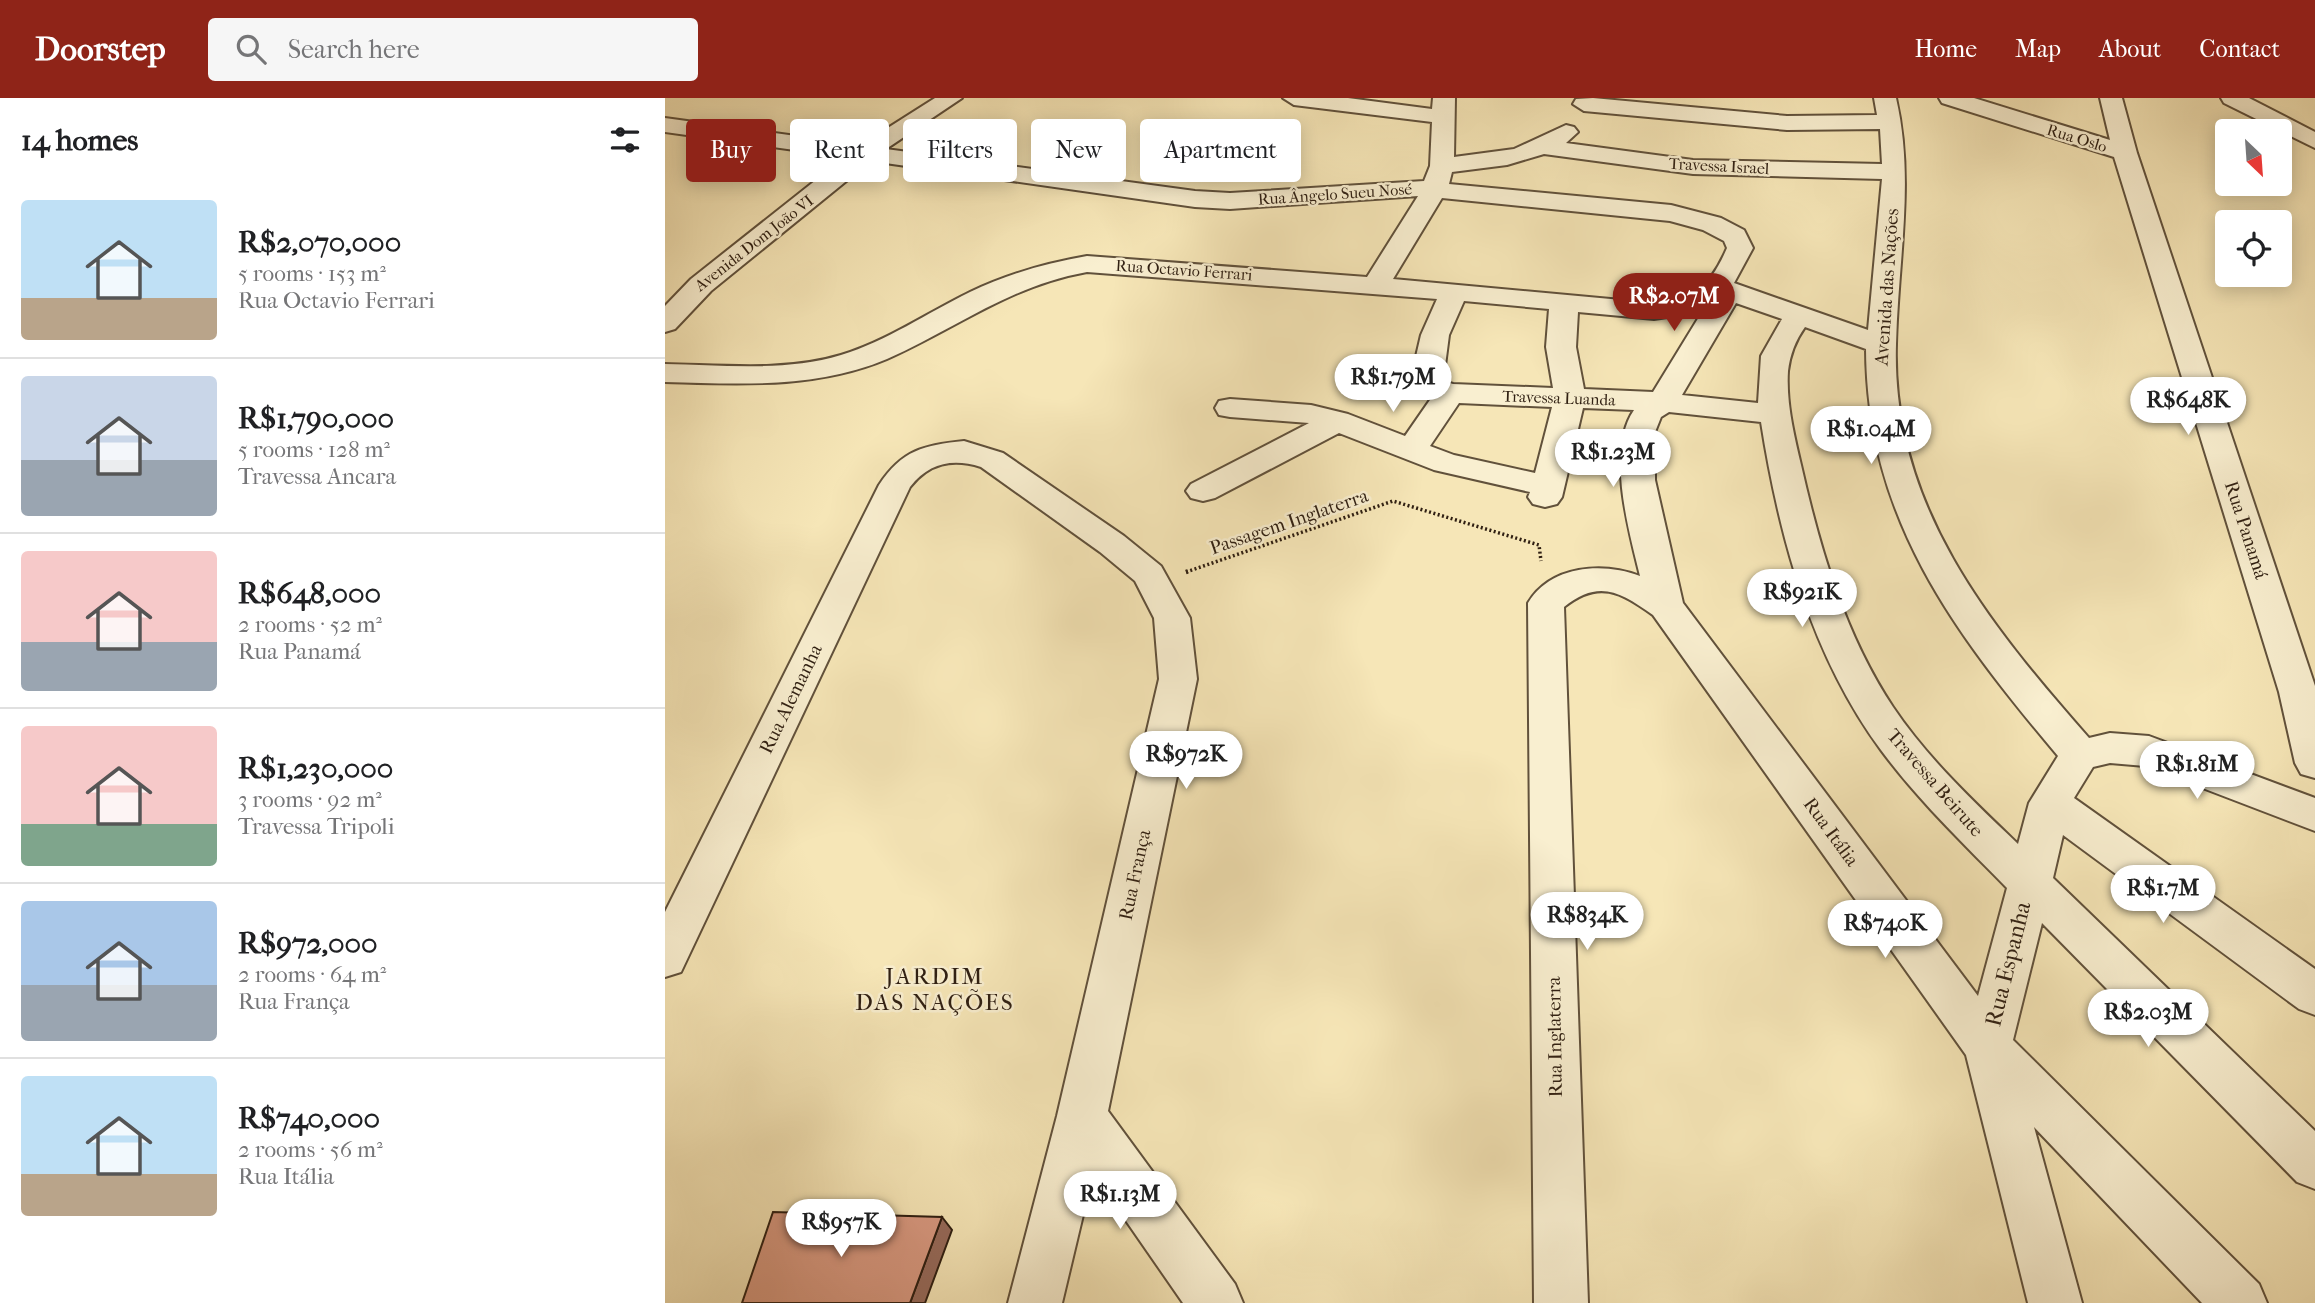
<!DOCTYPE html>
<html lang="en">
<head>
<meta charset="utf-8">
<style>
	body { margin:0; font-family:"IM FELL French Canon",serif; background:#f6f6f6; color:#202124; height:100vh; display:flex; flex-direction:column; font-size:26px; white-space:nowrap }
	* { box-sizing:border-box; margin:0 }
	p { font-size:23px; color:#757577 }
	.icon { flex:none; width:38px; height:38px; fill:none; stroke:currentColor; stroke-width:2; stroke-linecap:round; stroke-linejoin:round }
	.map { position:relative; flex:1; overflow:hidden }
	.drawer { display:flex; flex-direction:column; background:#fff; width:665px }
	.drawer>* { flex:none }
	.banner { position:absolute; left:21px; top:21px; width:665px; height:63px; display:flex; gap:14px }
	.needle { width:46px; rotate:155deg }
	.buttons { position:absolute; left:1550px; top:21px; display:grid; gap:14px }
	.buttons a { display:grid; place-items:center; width:77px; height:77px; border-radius:7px; background:#fff; box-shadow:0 4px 18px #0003; font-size:35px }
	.price { position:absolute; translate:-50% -60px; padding:0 16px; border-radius:24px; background:#fff; color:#222; font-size:23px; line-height:46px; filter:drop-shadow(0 2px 4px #0008) }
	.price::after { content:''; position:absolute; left:50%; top:42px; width:21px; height:16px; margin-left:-10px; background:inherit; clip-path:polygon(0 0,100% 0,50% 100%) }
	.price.current { background:#8f2418; color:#fff }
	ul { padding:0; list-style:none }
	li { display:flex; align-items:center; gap:21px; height:175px; padding:0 21px }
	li+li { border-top:2px solid #e0e0e0 }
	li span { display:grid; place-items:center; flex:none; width:196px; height:140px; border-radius:7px; color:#555 }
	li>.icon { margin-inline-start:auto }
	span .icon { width:84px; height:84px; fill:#fffc; stroke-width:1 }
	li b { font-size:30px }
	h2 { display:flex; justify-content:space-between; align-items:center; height:84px; padding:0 21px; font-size:30px }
	.chip { padding:0 24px; border-radius:7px; background:#fff; box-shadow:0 4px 18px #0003; font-size:24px; line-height:63px }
	.chip.current { background:#8f2418; color:#fff }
	header { display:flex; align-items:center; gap:42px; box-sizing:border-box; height:98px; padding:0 35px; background:#8f2418; color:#fff }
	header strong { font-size:33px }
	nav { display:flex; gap:38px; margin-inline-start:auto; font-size:24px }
	.search { width:490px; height:63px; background:#f6f6f6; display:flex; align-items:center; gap:18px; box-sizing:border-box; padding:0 24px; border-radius:7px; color:#757577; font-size:26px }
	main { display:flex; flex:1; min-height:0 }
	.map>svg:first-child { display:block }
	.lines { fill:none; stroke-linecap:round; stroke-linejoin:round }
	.minor-casing { stroke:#61513b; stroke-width:4 }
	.path-far1 { stroke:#2f1f12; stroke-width:3.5; stroke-dasharray:2 2.5; stroke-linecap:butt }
	.path { stroke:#2f1f12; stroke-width:4.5; stroke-dasharray:2 3.5; stroke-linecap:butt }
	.minor { fill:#f9efd0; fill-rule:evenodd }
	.shaded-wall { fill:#966a5a; stroke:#2f1f12; stroke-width:2 }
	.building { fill:#d79880; stroke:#2f1f12; stroke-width:2 }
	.labels { text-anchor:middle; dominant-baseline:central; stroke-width:5; stroke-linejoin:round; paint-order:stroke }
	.far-street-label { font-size:16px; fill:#2f1f12; stroke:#f9efd0 }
	.street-label { font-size:19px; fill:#2f1f12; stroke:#f9efd0 }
	.near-street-label { font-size:23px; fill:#2f1f12; stroke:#f9efd0 }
	.quarter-label { font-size:23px; letter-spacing:2px; fill:#2f1f12; stroke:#f9efd0 }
</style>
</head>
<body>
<header>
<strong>Doorstep</strong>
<div class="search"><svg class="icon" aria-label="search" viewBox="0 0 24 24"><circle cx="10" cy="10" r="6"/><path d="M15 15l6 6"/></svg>Search here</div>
<nav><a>Home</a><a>Map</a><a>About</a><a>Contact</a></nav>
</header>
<main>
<section class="drawer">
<h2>14 homes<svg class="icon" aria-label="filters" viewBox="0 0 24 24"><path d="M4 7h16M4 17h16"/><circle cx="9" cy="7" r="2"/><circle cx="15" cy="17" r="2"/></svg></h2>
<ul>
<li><span style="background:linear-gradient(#bfe0f5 70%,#b9a48a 0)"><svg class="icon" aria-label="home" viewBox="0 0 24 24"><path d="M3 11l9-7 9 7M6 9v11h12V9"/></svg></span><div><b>R$2,070,000</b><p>5 rooms · 153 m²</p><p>Rua Octavio Ferrari</p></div></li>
<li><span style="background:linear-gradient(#c9d6e8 60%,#9aa5b1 0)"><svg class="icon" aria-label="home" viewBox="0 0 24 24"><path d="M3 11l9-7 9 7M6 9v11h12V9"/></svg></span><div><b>R$1,790,000</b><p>5 rooms · 128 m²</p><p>Travessa Ancara</p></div></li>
<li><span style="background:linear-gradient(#f6c9c9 65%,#9aa5b1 0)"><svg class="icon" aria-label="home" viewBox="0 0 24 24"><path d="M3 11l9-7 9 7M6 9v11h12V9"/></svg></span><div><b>R$648,000</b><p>2 rooms · 52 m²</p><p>Rua Panamá</p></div></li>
<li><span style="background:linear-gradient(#f6c9c9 70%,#7fa58c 0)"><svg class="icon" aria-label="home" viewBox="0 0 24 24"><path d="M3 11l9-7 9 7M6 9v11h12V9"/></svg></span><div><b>R$1,230,000</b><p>3 rooms · 92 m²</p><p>Travessa Tripoli</p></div></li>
<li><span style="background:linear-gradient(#a9c7e8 60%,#9aa5b1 0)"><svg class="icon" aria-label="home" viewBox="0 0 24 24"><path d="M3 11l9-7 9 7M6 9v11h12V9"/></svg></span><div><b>R$972,000</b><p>2 rooms · 64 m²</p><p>Rua França</p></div></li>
<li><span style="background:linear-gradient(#bfe0f5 70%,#b9a48a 0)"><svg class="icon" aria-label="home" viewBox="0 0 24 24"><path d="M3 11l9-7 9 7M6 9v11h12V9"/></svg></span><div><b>R$740,000</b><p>2 rooms · 56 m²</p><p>Rua Itália</p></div></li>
</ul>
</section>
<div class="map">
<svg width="1650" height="1205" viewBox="0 0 1650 1205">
	<rect width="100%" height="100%" fill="#f6e6b7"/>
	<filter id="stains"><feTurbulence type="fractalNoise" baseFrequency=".00286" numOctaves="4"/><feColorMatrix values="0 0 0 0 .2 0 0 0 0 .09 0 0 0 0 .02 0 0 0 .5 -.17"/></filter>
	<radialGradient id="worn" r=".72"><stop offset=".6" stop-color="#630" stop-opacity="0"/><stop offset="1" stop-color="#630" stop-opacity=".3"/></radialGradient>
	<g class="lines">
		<!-- minor casing -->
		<g class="minor-casing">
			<g id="minor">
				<path d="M 270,0 L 297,0 L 221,51 L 530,93 L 565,95 L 759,83 L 765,68 L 767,24 L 629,7 L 618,0 L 683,0 L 767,11 L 768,0 L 790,0 L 789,59 L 849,51 L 901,27 L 909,29 L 913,34 L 901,45 L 1028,62 L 1217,66 L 1215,31 L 1122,32 L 919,13 L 908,6 L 911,1 L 928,0 L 1122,18 L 1212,17 L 1209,0 L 1231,0 C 1250,82 1233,162 1231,246 C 1226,408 1324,526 1424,640 L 1445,635 L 1484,638 L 1650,700 L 1650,733 L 1480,668 L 1445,665 L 1428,669 L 1409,700 L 1650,871 L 1650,917 L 1634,911 L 1398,737 L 1388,780 L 1650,1033 L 1650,1091 L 1632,1084 L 1377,825 L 1348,942 L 1594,1186 L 1602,1205 L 1537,1205 L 1369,1029 L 1417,1205 L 1363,1205 L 1301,957 L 988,517 C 955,494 934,481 899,509 L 923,1205 L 869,1205 L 863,505 C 886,467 938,464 975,478 C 964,433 941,353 969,312 L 918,310 L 897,399 L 892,406 L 880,409 L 868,406 L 863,399 L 865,394 L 769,372 L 674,335 L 550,400 L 538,403 L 526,400 L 521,393 L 526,386 L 644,325 L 565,319 L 554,317 L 550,310 L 554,303 L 565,301 L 646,307 L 683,316 L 740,338 L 767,299 L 756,295 L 746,280 L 756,237 L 772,201 L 422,174 C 344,188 292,230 222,261 C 151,291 75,286 0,284 L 0,266 C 57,267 120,274 176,257 C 222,243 262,215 305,194 C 343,176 381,165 422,158 L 702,179 L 753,98 L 565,111 L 530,109 L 206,63 L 46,193 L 10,231 L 0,234 L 0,208 L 26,181 L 180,59 L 0,34 L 0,20 L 196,47 ZM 879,56 L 1028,76 L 1217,81 L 1203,232 L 1069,185 L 1088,150 L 1079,132 L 1056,120 L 1006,107 L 784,86 L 787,74 L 842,67 ZM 777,100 L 1005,123 L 1038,132 L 1059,143 L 1062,150 C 1046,187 1030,202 989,205 L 728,181 ZM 799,203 L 884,211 L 881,249 L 888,290 L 788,286 L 778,283 L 784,237 ZM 1071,205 L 1117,221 L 1096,258 L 1093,305 L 1017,297 ZM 913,214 L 989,221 L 1037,214 L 988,294 L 919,291 L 911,249 ZM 1140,229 L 1201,251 C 1202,421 1289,534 1393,658 L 1364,705 L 1353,746 C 1309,704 1263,661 1228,609 C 1180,537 1155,451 1136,367 C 1129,337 1121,305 1123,273 C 1125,257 1130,243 1140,229 ZM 794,305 L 887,309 L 870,375 L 789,357 L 765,348 ZM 1004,314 L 1096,324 C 1114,438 1146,557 1216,652 C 1253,702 1298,745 1342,790 L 1313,898 L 1018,505 L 990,382 L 990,334 L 996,319 Z"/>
				<path d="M 1274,0 L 1309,0 L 1445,42 L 1435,0 L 1457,0 L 1472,55 L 1650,588 L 1650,680 L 1636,676 L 1630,665 L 1614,594 L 1449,59 L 1277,5 Z"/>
				<path d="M 1556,0 L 1584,0 L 1650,34 L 1650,50 L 1559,5 Z"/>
				<path d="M 299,343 L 338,355 L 459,438 L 496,468 L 525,520 L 532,581 L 443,1013 L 570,1186 L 578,1205 L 518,1205 L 428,1075 L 397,1205 L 343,1205 L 392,1018 L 494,581 L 489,520 L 470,483 L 435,454 L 316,369 C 287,360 264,365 245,389 L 16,874 L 0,879 L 0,814 L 214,387 C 237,352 259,347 299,343 Z"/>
			</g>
		</g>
		<!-- path-far1 -->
		<path class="path-far1" d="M 521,474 L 728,403 L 874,447 L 876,463"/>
		<!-- path -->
		<path class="path" d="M 521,474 L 524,473"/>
		<!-- minor -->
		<use href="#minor" class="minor"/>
	</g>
	<!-- shaded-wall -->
	<path class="shaded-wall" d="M 277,1119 L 287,1132 L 260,1205 L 245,1205 Z"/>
	<!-- building -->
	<path class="building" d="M 108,1114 L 277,1119 L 245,1205 L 77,1205 Z"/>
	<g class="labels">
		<!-- far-street labels -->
		<g class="far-street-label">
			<text transform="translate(1412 40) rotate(17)">Rua Oslo</text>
			<text transform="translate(1054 68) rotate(3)">Travessa Israel</text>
			<text transform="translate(670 96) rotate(-4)">Rua Ângelo Sueu Nosé</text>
			<text transform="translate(89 145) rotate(-38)">Avenida Dom João VI</text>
			<text transform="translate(519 172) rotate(4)">Rua Octavio Ferrari</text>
			<text transform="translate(894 300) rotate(2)">Travessa Luanda</text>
		</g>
		<!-- street labels -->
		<g class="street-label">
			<text transform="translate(1222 189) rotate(-86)">Avenida das Nações</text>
			<text transform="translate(624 424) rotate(-19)">Passagem Inglaterra</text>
			<text transform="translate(1581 432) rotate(72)">Rua Panamá</text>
			<text transform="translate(126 601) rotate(-64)">Rua Alemanha</text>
			<text transform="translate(1270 685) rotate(49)">Travessa Beirute</text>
			<text transform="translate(1166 734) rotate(54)">Rua Itália</text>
			<text transform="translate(470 777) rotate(-78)">Rua França</text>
			<text transform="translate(890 939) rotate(-91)">Rua Inglaterra</text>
		</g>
		<!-- near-street labels -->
		<g class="near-street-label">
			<text transform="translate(1343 866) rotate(-76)">Rua Espanha</text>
		</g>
		<!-- quarter labels -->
		<g class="quarter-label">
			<text x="270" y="878">JARDIM<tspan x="270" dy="26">DAS NAÇÕES</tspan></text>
		</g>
	</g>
	<rect width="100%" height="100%" filter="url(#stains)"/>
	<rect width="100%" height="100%" fill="url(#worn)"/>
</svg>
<div class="buttons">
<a><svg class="needle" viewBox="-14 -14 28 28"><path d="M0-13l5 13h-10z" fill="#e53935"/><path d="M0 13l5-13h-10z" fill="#757577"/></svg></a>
<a><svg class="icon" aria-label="locate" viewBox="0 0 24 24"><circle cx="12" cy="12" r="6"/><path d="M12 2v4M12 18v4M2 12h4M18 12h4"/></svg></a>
</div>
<b class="price current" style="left:1009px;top:235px">R$2.07M</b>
<b class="price" style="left:728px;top:316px">R$1.79M</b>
<b class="price" style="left:1523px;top:339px">R$648K</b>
<b class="price" style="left:1206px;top:368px">R$1.04M</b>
<b class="price" style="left:948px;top:391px">R$1.23M</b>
<b class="price" style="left:1137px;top:531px">R$921K</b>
<b class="price" style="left:521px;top:693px">R$972K</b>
<b class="price" style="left:1532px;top:703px">R$1.81M</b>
<b class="price" style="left:1498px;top:827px">R$1.7M</b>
<b class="price" style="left:922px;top:854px">R$834K</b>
<b class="price" style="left:1220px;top:862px">R$740K</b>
<b class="price" style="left:1483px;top:951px">R$2.03M</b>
<b class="price" style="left:455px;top:1133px">R$1.13M</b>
<b class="price" style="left:176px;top:1161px">R$957K</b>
<div class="banner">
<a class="chip current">Buy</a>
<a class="chip">Rent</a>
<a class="chip">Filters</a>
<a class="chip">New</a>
<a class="chip">Apartment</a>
</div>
</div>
</main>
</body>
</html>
